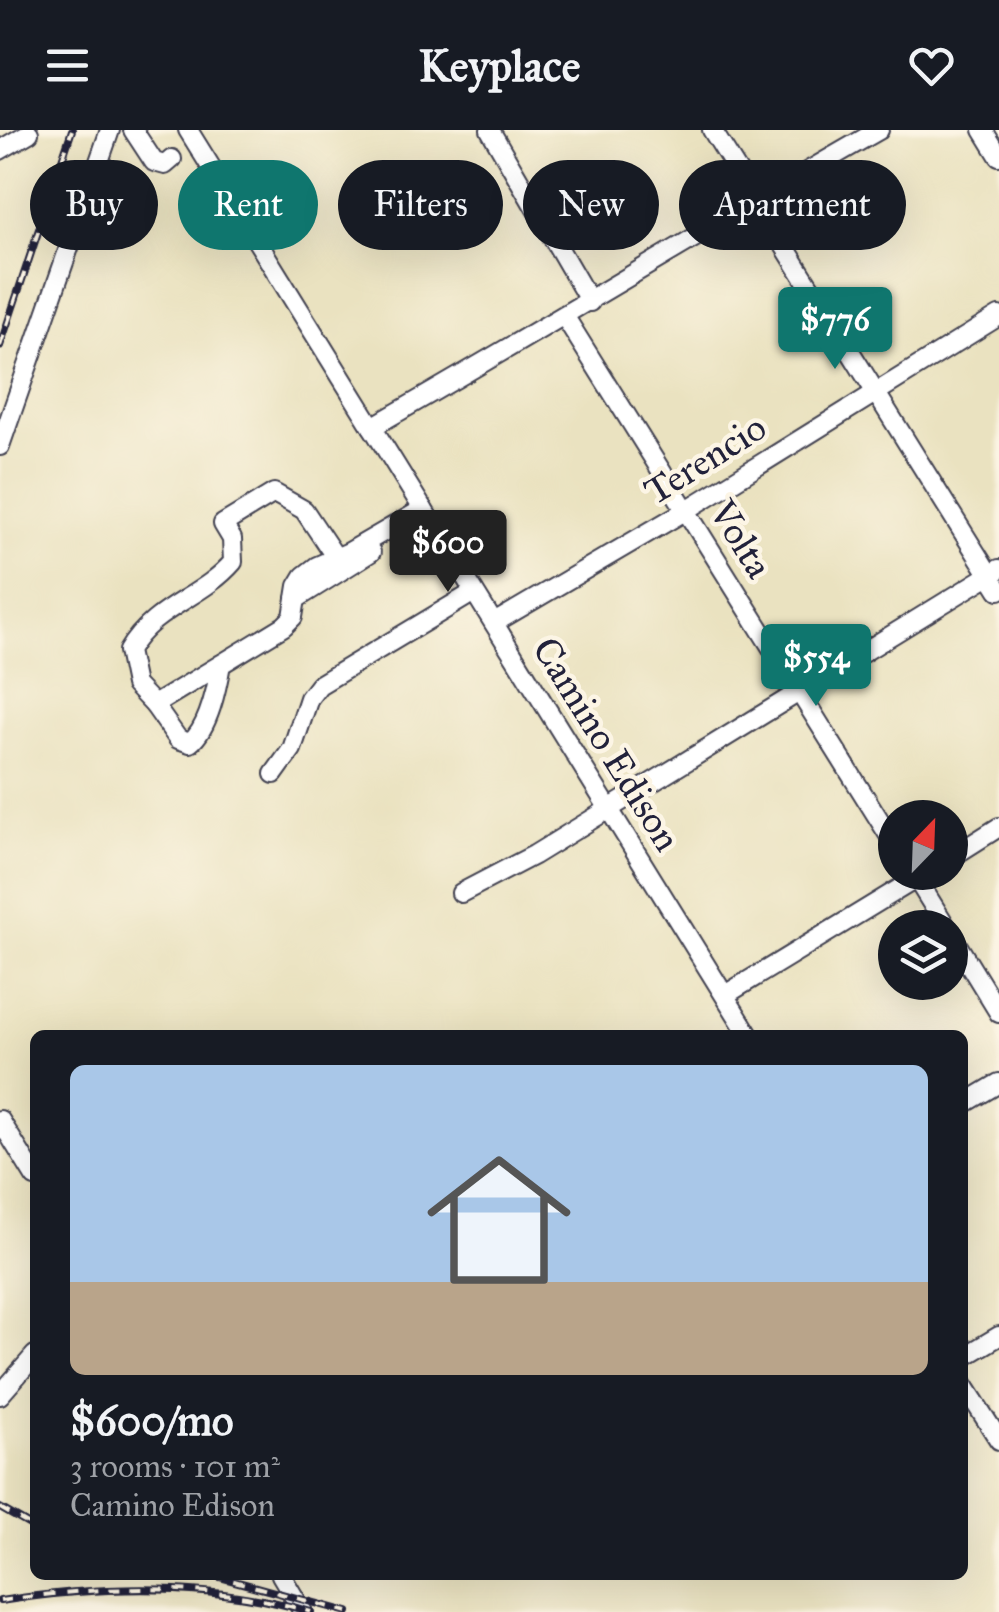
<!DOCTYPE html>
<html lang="en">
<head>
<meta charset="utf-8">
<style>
	body { margin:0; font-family:"IM FELL Great Primer",serif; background:#20242c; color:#f1f3f6; height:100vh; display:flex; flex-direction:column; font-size:38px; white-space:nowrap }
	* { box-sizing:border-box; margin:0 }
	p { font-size:32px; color:#9ea1a6 }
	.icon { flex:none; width:55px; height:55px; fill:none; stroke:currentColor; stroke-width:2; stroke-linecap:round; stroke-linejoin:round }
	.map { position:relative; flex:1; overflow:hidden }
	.details { position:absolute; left:30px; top:900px; width:938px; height:550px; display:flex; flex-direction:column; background:#171b24; border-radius:15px; box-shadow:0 10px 40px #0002 }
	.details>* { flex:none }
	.hud { position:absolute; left:30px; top:30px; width:940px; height:90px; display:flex; gap:20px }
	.needle { width:65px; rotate:23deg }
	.tools { position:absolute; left:878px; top:670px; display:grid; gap:20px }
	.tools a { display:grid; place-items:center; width:90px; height:90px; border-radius:50%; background:#171b24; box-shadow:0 10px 40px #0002; font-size:50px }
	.price { position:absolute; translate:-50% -85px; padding:0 22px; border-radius:10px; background:#0f766e; color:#fff; font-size:32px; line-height:65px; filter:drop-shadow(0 2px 5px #0008) }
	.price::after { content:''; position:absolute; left:50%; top:60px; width:30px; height:22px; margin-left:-15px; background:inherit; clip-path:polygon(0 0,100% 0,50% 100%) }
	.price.current { background:#222; color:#fff }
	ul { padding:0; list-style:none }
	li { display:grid; align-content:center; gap:20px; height:530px; padding:0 40px }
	li span { display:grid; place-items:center; height:310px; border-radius:15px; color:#555 }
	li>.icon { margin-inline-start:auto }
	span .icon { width:180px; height:180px; fill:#fffc; stroke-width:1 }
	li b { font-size:42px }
	.tag { padding:0 35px; border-radius:45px; background:#171b24; box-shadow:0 10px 40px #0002; font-size:35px; line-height:90px }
	.tag.current { background:#0f766e; color:#fff }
	header { display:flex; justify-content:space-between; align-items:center; height:130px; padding:0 40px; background:#171b24; font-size:45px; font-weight:700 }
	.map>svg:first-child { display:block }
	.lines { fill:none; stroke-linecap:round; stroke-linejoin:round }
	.minor-casing { stroke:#403f4f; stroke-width:22 }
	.minor { stroke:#fff; stroke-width:18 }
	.rail-casing { stroke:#22223b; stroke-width:8 }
	.rail { stroke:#fcf5e5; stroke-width:4; stroke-dasharray:11; stroke-linecap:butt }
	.labels { text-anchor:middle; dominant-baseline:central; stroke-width:9; stroke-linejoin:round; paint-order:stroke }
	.street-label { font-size:38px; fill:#22223b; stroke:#fcf5e5 }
</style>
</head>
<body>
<header><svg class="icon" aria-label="menu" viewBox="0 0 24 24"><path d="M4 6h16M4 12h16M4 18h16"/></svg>Keyplace<svg class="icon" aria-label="heart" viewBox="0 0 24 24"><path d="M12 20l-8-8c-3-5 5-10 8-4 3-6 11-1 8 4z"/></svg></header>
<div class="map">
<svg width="999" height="1482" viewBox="0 0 999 1482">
	<rect width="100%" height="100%" fill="#fcf5e5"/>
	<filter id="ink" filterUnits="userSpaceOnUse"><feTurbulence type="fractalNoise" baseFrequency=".01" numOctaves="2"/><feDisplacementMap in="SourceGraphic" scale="20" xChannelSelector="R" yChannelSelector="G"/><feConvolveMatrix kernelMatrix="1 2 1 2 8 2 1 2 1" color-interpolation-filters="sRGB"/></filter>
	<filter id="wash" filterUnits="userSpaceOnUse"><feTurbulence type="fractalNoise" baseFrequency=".0048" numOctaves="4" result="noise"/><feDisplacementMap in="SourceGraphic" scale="40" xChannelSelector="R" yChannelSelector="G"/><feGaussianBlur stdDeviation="2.25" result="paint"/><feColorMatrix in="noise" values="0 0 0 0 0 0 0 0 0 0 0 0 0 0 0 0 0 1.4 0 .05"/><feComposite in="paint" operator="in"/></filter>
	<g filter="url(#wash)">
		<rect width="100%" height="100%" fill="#eae2c0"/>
	</g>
	<g filter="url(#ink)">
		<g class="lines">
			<!-- minor casing -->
			<g class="minor-casing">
				<g id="minor">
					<path d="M 133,0 L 154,32 L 165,35 L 172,29"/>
					<path d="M 188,0 L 749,905"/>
					<path d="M 490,0 L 590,172"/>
					<path d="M 712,0 L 999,460"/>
					<path d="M 983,0 L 999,26"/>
					<path d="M 0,20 L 29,3"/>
					<path d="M 565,187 L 895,715"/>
					<path d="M 372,297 C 542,200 709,97 879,0"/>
					<path d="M 0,316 L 110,0"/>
					<path d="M 296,469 L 371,422"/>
					<path d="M 494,493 L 685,381 L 999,186"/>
					<path d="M 221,534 C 217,557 209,598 190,613 L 178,609 L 154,575 L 284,496 L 293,487 L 298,456 L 304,446 L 317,436 L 349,422 L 423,379"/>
					<path d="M 154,575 L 135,555 L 128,521 C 153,477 202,468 233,432 L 232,409 L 223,394 L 274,363 L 304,380 L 336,428"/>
					<path d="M 274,644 L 292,619 L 309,568 L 319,555 L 474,462"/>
					<path d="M 950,728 L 999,697"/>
					<path d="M 913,743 L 947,798"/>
					<path d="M 461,763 L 534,725 L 999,439"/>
					<path d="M 950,803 L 999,883"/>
					<path d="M 725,865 L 927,742"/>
					<path d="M 962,975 L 999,953"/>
					<path d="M 0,990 L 35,1047"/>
					<path d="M 962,1228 L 999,1206"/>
					<path d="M 962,1252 L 999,1310"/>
					<path d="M 0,1265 L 35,1225"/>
					<path d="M 281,1445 L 303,1482"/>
				</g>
			</g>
			<!-- minor -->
			<use href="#minor" class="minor"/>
			<!-- rail casing -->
			<g class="rail-casing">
				<g id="rail">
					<path d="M 0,216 L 72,0"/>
					<path d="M 0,1378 L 35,1398"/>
					<path d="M 212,1445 L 348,1482"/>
					<path d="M 0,1471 C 102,1455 211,1452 311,1482"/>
				</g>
			</g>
			<!-- rail -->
			<use href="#rail" class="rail"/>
		</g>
	</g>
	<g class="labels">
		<!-- street labels -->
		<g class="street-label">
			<text transform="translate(705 329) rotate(-32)">Terencio</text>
			<text transform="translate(741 409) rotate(58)">Volta</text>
			<text transform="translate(607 614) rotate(58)">Camino Edison</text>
		</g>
	</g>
</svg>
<div class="tools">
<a><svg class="needle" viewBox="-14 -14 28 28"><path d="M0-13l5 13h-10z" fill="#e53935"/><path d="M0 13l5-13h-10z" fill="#9ea1a6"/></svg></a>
<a><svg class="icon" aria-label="layers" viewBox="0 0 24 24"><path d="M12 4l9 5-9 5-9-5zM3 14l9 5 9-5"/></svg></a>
</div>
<b class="price" style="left:835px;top:242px">$776</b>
<b class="price current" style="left:448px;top:465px">$600</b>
<b class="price" style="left:816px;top:579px">$554</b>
<div class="hud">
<a class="tag">Buy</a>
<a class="tag current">Rent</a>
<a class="tag">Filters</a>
<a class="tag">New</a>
<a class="tag">Apartment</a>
</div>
<section class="details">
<ul>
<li><span style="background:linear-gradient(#a9c7e8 70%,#b9a48a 0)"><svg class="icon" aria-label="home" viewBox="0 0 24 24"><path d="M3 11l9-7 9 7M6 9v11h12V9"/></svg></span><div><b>$600/mo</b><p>3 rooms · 101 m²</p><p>Camino Edison</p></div></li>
</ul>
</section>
</div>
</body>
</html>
